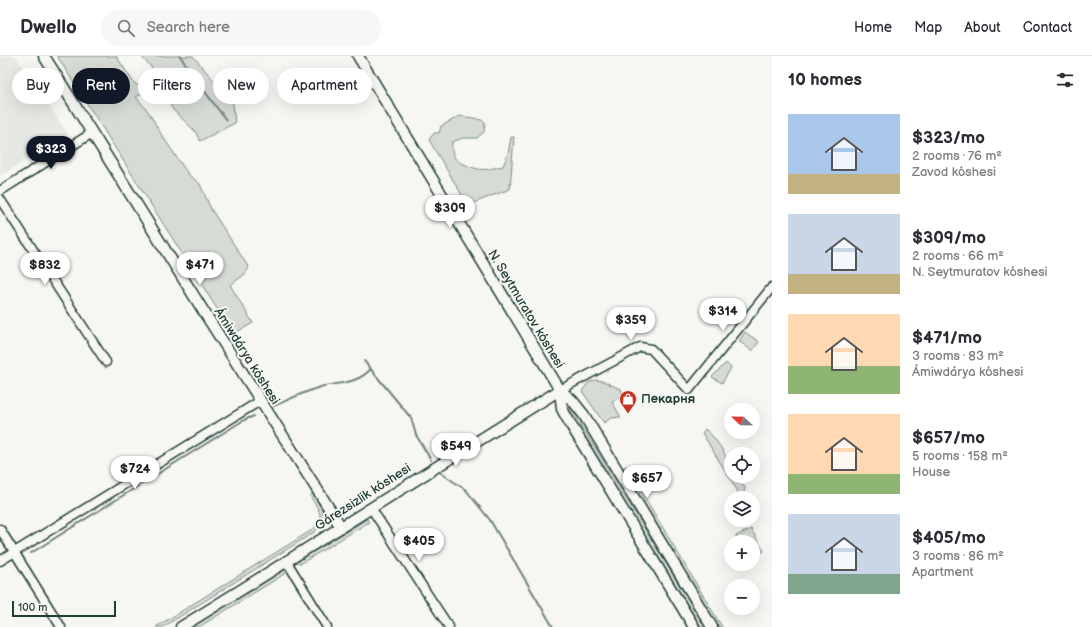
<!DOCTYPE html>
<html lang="en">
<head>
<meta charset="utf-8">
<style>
	body { margin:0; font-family:"Balsamiq Sans",sans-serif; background:#f7f7f7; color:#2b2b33; height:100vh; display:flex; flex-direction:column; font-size:15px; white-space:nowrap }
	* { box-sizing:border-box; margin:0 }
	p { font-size:13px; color:#7c7c81 }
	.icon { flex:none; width:22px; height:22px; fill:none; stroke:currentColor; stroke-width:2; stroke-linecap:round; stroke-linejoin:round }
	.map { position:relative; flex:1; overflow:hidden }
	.details { display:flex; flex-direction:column; background:#fff; width:320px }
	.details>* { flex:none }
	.guide { position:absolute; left:12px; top:12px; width:380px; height:36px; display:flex; gap:8px }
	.needle { width:26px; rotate:292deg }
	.controls { position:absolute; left:724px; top:347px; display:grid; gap:8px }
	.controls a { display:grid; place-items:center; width:36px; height:36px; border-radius:50%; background:#fff; box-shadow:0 4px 16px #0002; font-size:20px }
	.scale { position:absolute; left:12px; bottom:10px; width:104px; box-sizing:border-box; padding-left:4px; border:2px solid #1f3d34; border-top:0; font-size:11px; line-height:14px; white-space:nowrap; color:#1f3d34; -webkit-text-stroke:3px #f6f6f2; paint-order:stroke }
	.price { position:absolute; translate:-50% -34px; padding:0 9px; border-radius:14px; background:#fff; color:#222; font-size:13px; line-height:26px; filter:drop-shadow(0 1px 2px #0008) }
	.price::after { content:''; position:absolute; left:50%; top:24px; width:12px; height:9px; margin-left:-6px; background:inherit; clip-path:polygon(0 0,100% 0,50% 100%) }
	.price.on { background:#111827; color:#fff }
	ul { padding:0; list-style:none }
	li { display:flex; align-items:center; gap:12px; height:100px; padding:0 16px }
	li span { display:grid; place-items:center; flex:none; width:112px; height:80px; border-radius:0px; color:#555 }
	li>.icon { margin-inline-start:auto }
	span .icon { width:48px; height:48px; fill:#fffc; stroke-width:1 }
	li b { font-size:17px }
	h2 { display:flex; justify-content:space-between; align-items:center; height:48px; padding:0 16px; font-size:17px }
	.chip { padding:0 14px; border-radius:18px; background:#fff; box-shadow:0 4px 16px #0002; font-size:14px; line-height:36px }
	.chip.on { background:#111827; color:#fff }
	header { display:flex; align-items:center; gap:24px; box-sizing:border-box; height:56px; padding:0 20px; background:#fff; border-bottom:1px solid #e1e1e2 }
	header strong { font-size:19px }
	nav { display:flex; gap:22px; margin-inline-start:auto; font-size:14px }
	.search { width:280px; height:36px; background:#f7f7f7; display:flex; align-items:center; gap:10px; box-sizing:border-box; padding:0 14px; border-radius:22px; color:#7c7c81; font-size:15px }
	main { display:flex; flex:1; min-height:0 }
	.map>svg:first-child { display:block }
	.built { fill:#e6e8e4 }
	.green { fill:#d6dbd6; stroke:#7a8c85 }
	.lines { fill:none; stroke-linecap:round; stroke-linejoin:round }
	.stream { stroke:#72847d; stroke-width:2 }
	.minor-casing { stroke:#1f3d34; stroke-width:11 }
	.tertiary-casing { stroke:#1f3d34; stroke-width:13 }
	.minor { stroke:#f6f6f2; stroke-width:8 }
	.tertiary { stroke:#f6f6f2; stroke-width:10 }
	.labels { text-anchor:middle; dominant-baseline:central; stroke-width:4; stroke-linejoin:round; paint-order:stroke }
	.street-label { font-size:13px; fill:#1f3d34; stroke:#f6f6f2 }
	.poi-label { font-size:13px; font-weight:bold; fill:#1f3d34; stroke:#f6f6f2; text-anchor:start }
</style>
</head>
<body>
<header>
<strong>Dwello</strong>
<div class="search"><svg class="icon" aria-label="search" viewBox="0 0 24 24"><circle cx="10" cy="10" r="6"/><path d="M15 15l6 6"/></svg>Search here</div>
<nav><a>Home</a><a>Map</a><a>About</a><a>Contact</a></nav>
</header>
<main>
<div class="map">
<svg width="772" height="571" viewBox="0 0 772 571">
	<rect width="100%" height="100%" fill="#f6f6f2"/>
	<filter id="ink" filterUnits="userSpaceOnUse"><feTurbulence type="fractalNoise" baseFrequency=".025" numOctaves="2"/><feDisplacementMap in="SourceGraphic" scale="8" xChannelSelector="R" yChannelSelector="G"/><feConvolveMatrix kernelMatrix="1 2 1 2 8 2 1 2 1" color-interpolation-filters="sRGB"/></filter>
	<g filter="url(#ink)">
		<!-- built -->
		<path class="built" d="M 0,0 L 15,0 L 68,78 L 0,120 Z"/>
		<!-- green -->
		<g class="green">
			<path d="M 57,0 L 116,0 L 134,27 L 141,31 L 144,37 L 136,41 L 148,55 L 161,78 L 188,118 L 200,128 L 211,153 L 249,212 L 244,219 L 230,229 L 253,267 L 233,278 Z"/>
			<path d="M 141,0 L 193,0 L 233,47 L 235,67 L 200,85 L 195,75 L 173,54 L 151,11 Z"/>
			<path d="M 460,60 C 469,62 477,61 485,66 L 484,76 L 477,82 L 463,82 L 452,86 C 451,98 453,104 464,108 C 481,116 485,114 503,110 L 508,98 L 511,81 L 514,81 L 510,133 L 468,149 L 429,84 L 434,77 L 439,77 L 441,70 Z"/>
			<path d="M 745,276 L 759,286 L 752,295 L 739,285 Z"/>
			<path d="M 726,307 L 731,312 L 722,327 L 712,321 Z"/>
			<path d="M 596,324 C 605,324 613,331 621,333 L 623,339 L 612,346 L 621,361 L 611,362 L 604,367 L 582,335 L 589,326 Z"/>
			<path d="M 570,351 L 705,571 L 701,571 L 567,353 Z"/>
			<path d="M 705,373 C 717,383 731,404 731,420 L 735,420 L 739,428 L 745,431 L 744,438 L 740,442 L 731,442 L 738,437 L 737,434 L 702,377 Z"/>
			<path d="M 626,410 L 722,571 L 718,571 L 622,412 Z"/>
			<path d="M 313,438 C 323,456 331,461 313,477 L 163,571 L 156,571 L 312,474 C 326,460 319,455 310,440 Z"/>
			<path d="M 367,463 L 369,466 L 300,508 L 298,505 Z"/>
			<path d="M 751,473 L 764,495 L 753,500 L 753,486 L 738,486 L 736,480 Z"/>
			<path d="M 284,514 L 286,517 L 199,571 L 192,571 Z"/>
		</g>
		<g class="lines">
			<!-- stream -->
			<g class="stream">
				<path d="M 180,0 L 194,21 L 226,64"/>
				<path d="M 364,305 L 411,362 L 416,379 L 431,404"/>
				<path d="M 274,350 C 290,343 308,334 324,330 C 343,326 356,328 371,313"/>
				<path d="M 441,417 L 466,434 L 490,464 L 553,571"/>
				<path d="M 31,497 L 244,364 L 254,360"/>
			</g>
			<!-- minor casing -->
			<g class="minor-casing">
				<g id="minor">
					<path d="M 0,135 L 92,77"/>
					<path d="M 0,143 L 106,306"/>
					<path d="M 560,334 L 640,291 L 651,293 L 689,334 L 772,231"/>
					<path d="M 371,452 L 449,571"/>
					<path d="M 0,473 L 61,571"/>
					<path d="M 0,505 L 260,345"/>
					<path d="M 287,506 L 327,571"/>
				</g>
			</g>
			<!-- tertiary casing -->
			<g class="tertiary-casing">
				<g id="tertiary">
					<path d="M 44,0 L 204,256 L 341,471"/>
					<path d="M 358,0 L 560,334 L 572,344 L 584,359 L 712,571"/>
					<path d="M 560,334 L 562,353 L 571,369 L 694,571"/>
					<path d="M 181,571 C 308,493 433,412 560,334"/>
				</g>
			</g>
			<!-- minor -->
			<use href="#minor" class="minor"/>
			<!-- tertiary -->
			<use href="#tertiary" class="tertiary"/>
		</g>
	</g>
	<!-- icons -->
	<defs>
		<g id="shop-pin" transform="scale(0.9)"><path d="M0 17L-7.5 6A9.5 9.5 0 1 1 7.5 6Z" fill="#c8321e" stroke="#f6f6f2"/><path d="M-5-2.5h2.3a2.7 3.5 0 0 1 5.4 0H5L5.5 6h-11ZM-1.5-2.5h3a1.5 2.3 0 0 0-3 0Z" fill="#fff"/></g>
	</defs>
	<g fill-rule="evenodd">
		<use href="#shop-pin" x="628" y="343"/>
	</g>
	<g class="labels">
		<!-- street labels -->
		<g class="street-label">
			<text transform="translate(526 253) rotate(59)">N. Seytmuratov kóshesi</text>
			<text transform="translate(247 300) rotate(58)">Ámiwdárya kóshesi</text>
			<text transform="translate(363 441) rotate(-33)">Gárezsizlik kóshesi</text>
		</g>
		<!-- poi labels -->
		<g class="poi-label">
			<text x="641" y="343">Пекарня</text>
		</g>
	</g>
</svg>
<div class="controls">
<a><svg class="needle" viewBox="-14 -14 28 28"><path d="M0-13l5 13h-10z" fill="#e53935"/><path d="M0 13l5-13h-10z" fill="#7c7c81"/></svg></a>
<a><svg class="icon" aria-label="locate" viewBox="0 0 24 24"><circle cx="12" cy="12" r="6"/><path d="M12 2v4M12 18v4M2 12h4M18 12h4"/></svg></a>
<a><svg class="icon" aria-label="layers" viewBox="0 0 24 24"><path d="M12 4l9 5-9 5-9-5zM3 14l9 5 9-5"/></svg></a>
<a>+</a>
<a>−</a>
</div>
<div class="scale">100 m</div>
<b class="price on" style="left:51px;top:114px">$323</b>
<b class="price" style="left:450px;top:173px">$309</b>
<b class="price" style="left:45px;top:230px">$832</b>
<b class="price" style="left:200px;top:230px">$471</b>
<b class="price" style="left:723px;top:276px">$314</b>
<b class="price" style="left:631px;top:285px">$359</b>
<b class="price" style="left:456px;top:411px">$549</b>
<b class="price" style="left:135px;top:434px">$724</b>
<b class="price" style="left:647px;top:443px">$657</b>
<b class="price" style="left:419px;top:506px">$405</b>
<div class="guide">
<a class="chip">Buy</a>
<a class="chip on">Rent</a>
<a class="chip">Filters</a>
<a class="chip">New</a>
<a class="chip">Apartment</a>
</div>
</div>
<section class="details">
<h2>10 homes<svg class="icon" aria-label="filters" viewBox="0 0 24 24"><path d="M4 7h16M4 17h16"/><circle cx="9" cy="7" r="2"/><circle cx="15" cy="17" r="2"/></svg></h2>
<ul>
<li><span style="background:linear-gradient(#a9c7e8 75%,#c2b280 0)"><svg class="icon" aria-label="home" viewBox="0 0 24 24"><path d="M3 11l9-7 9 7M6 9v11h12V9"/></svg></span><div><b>$323/mo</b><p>2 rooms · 76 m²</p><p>Zavod kóshesi</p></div></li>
<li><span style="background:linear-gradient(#c9d6e8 75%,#c2b280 0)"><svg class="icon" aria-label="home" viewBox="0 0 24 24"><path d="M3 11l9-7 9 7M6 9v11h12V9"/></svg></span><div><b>$309/mo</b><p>2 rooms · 66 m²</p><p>N. Seytmuratov kóshesi</p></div></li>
<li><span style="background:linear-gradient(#ffd9b3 65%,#8fb573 0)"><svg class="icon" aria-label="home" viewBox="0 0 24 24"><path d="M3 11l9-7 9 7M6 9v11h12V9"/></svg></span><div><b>$471/mo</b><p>3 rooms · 83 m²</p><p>Ámiwdárya kóshesi</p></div></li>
<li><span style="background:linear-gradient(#ffd9b3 75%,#8fb573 0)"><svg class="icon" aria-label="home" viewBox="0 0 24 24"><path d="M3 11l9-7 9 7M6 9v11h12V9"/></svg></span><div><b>$657/mo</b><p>5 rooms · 158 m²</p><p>House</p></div></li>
<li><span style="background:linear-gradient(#c9d6e8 75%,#7fa58c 0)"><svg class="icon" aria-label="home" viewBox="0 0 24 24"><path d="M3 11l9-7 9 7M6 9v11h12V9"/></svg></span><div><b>$405/mo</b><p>3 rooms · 86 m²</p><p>Apartment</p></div></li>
</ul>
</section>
</main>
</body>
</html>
